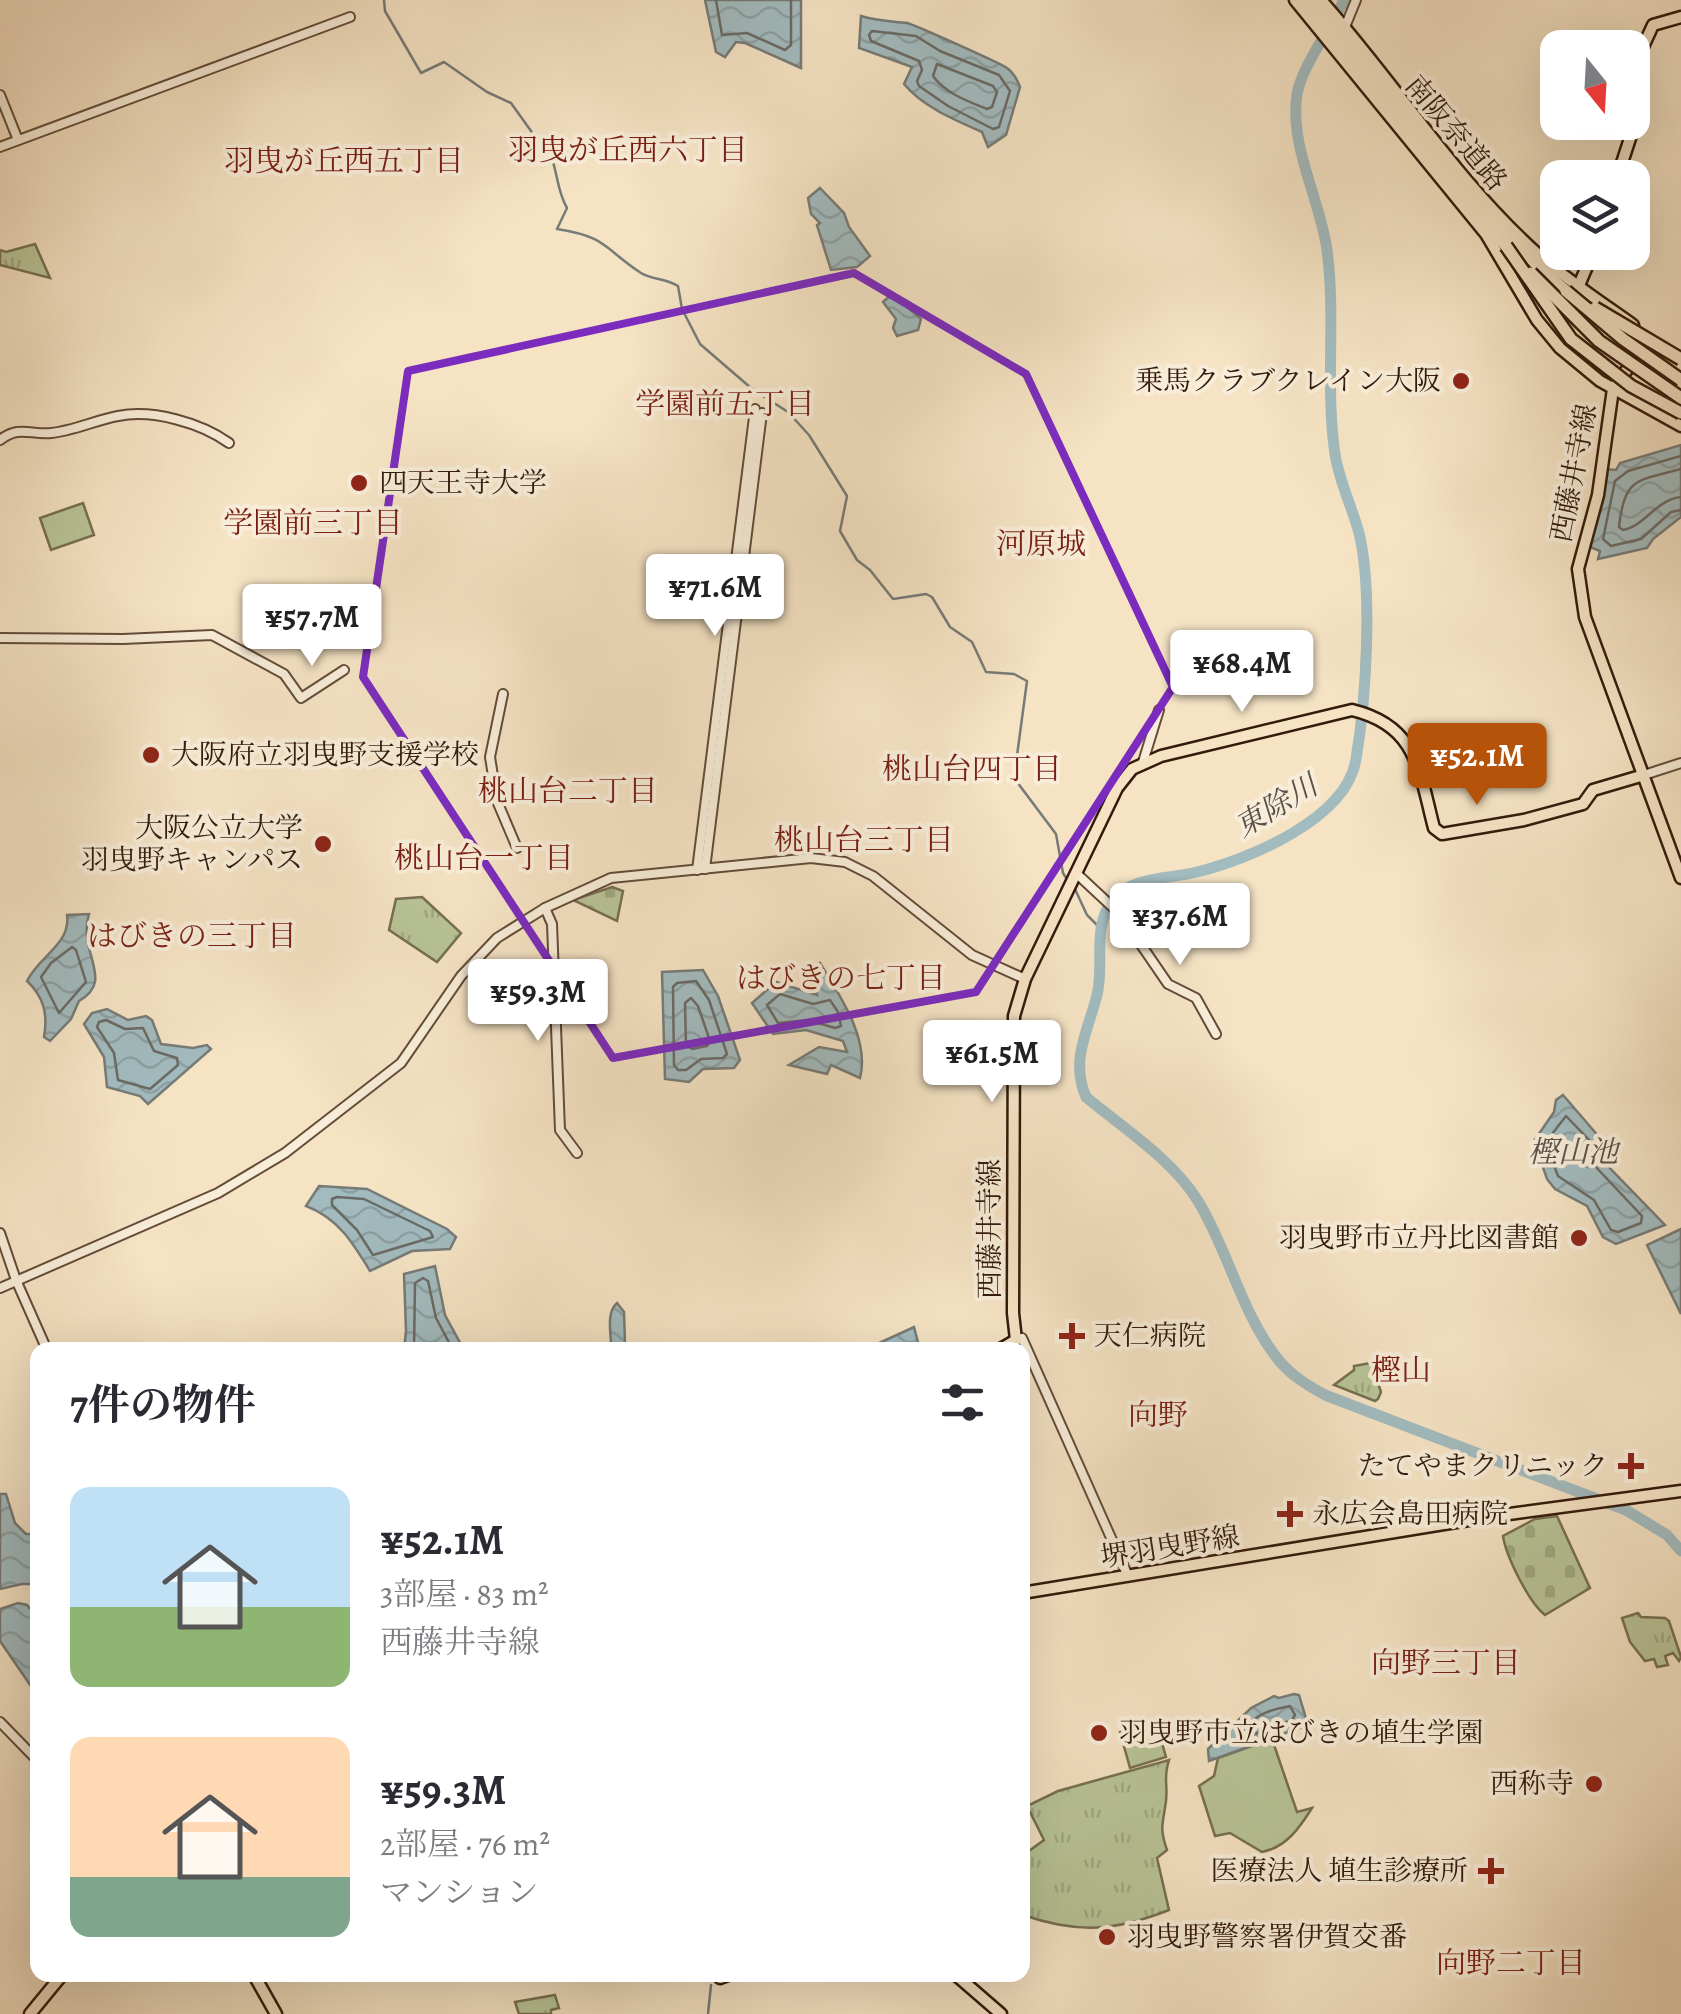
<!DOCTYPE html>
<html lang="ja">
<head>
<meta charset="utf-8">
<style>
	body { margin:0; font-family:Alegreya,"Noto Serif JP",serif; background:#f2f2f3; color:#2b2b33; height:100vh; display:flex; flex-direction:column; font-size:38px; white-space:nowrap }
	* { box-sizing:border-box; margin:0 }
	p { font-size:32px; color:#7c7c81 }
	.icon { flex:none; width:55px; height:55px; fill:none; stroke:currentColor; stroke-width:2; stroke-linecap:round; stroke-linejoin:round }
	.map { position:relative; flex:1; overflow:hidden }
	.panel { position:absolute; left:30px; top:1342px; width:1000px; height:640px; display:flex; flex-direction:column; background:#fff; border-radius:20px; box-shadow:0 10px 40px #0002 }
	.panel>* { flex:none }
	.needle { width:65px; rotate:162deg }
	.tools { position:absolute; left:1540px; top:30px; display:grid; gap:20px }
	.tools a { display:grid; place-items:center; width:110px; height:110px; border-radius:20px; background:#fff; box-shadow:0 10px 40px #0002; font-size:50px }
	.price { position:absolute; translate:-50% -85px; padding:0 22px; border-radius:10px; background:#fff; color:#222; font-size:32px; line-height:65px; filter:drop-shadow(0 2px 5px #0008) }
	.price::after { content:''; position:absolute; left:50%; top:60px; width:30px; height:22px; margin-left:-15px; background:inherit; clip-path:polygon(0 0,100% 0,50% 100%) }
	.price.active { background:#b45309; color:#fff }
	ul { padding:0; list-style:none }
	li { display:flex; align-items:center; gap:30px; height:250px; padding:0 40px }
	li span { display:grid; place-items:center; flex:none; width:280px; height:200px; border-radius:20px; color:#555 }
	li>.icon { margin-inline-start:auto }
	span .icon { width:120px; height:120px; fill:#fffc; stroke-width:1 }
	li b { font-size:42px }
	h2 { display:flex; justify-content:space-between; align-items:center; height:120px; padding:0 40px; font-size:42px }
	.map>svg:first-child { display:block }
	.green { fill:#b8c497; stroke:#766f51; stroke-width:2.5 }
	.cemetery { fill:url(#cemetery-stones); stroke:#766f51; stroke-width:2.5 }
	.park { fill:url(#park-tufts); stroke:#766f51; stroke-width:2.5 }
	.water { fill:url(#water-waves); stroke:#767b77; stroke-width:2.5 }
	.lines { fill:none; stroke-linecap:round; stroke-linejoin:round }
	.shore { stroke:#6a6a65; stroke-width:2.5 }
	.stream { stroke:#767b77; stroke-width:2.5 }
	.river { stroke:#a2bbbf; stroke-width:11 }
	.minor-casing { stroke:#644c39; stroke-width:12 }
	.major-casing { stroke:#331a0b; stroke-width:15 }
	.highway-casing { stroke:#331a0b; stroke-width:16 }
	.minor { stroke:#f8edd9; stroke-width:8 }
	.major { stroke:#f5e3c4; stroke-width:10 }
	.highway { stroke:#f5e3c4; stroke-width:11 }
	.highway-bridge-casing { stroke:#331a0b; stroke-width:16; stroke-linecap:butt }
	.highway-bridge { stroke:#f5e3c4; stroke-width:11 }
	.marked { fill:none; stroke:#7b2cbf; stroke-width:8; stroke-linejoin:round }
	.poi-dot { fill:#8f2418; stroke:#f8edd9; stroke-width:4 }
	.labels { text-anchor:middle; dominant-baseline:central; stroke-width:8; stroke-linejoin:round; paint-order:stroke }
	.street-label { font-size:28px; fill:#331a0b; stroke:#f8edd9 }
	.poi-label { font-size:28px; fill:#331a0b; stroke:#f8edd9; text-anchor:end }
	.neighbourhood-label { font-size:30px; fill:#7a1f14; stroke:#f8edd9 }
	.water-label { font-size:30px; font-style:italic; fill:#5a524a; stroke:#f8edd9 }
</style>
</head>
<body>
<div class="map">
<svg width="1681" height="2014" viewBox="0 0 1681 2014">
	<defs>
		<pattern id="cemetery-stones" width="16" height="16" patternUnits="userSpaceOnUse" patternTransform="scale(2.5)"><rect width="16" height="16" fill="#b8c497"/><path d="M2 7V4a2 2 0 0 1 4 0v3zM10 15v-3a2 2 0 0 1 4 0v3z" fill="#9fa881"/></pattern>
		<pattern id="park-tufts" width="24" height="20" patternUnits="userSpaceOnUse" patternTransform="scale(2.5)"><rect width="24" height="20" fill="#b8c497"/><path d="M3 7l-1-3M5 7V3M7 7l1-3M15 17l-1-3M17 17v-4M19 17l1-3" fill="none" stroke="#9fa881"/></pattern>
		<pattern id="water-waves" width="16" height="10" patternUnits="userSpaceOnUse" patternTransform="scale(2.5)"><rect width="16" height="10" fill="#a2bbbf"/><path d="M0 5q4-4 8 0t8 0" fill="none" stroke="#8ca0a3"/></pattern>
	</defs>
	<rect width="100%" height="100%" fill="#f5e3c4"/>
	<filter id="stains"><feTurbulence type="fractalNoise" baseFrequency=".002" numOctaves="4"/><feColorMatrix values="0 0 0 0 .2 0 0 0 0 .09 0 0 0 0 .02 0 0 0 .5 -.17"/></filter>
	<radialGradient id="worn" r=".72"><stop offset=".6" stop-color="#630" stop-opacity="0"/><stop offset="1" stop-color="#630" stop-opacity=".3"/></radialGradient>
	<!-- green -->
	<g class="green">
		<path d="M 83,503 L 94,535 L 51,550 L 40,518 Z"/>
		<path d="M 1156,1722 L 1166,1757 L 1130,1768 L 1120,1732 Z"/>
		<path d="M 1272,1739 L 1297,1812 L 1312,1808 C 1300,1827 1287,1847 1262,1852 L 1230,1833 L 1215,1836 L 1199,1786 L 1214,1776 L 1218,1758 Z"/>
	</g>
	<!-- cemetery -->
	<g class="cemetery">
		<path d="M 612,887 L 623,891 L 617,921 L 573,900 Z"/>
		<path d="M 1557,1516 L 1590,1588 L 1545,1615 C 1529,1603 1506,1556 1503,1536 L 1535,1519 Z"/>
	</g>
	<!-- park -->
	<g class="park">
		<path d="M 35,244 L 50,278 L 0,265 L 0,250 L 6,252 Z"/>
		<path d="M 422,897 L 461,933 L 437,962 L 389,930 L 396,899 Z"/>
		<path d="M 1371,1363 L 1381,1392 L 1378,1399 L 1375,1401 L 1334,1385 L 1354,1370 L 1354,1366 Z"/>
		<path d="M 1638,1613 L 1641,1617 L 1665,1618 L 1669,1621 L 1681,1657 L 1679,1661 L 1673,1653 L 1665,1656 L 1668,1665 L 1657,1667 L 1654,1659 L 1645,1661 L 1630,1642 L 1622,1618 Z"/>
		<path d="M 1169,1760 C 1163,1778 1168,1784 1166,1801 C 1163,1824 1159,1827 1167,1850 L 1157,1858 L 1169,1910 C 1116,1931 1078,1934 1023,1915 L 1022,1856 L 1044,1840 L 1027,1806 L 1058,1791 Z"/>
		<path d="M 555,1995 L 559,2008 L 551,2010 L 551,2014 L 519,2014 L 515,2002 Z"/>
	</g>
	<!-- water -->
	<g class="water">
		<path d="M 705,0 L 801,0 L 801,68 L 745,43 L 736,42 L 725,57 L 716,52 Z"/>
		<path d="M 861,16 C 877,21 891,21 907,23 C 913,24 1002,64 1007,68 C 1014,73 1017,79 1020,87 L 1006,135 L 988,147 L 982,132 C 955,120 923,107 904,84 L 912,67 L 859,48 Z"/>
		<path d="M 820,188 L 844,213 L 849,227 L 870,256 L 857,267 L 831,270 L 817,225 L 820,223 L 811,214 L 808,198 Z"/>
		<path d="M 892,294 L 921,319 L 918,330 L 897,336 L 893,328 L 896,319 L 883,302 Z"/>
		<path d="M 1681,445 L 1681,517 L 1653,539 L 1647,548 L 1598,559 L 1600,551 L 1590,547 L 1606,469 L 1616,470 L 1620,463 Z"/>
		<path d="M 89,914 C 77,953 116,980 79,1001 L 71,1019 L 50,1041 L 44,1037 C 48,1014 44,997 27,981 C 39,956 71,944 67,915 Z"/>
		<path d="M 820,963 C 840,996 870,1039 860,1078 L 831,1065 L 827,1074 L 789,1065 L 819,1047 L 847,1052 L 843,1041 L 806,1030 L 773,1034 L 752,1003 L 776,982 L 817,995 L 813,971 Z"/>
		<path d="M 703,970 L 718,996 L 740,1060 L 734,1068 L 703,1069 L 689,1082 L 665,1079 L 662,972 Z"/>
		<path d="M 107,1009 L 128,1020 L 146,1016 L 152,1020 L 161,1044 L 193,1048 L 207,1045 L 211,1049 L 148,1104 L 140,1096 L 107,1087 L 104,1057 L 84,1024 L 92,1013 Z"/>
		<path d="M 962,1031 L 971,1078 L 948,1078 L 930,1070 L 928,1049 L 938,1033 Z"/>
		<path d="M 1563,1095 L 1606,1145 L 1602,1160 L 1665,1225 L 1616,1244 L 1603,1237 L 1587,1206 L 1555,1189 L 1547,1179 L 1534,1141 L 1554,1112 L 1556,1100 Z"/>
		<path d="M 319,1186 L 367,1189 L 447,1229 L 456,1237 L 450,1249 L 412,1251 L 370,1271 C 353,1243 338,1218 306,1206 Z"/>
		<path d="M 1681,1229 L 1681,1314 L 1647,1245 Z"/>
		<path d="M 435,1266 L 445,1315 L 464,1350 L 404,1350 L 406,1331 L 404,1274 Z"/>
		<path d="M 617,1303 L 624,1312 L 625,1343 L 633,1350 L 611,1350 C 612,1335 605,1314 617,1303 Z"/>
		<path d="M 914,1327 L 920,1350 L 864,1350 Z"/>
		<path d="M 0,1494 L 6,1494 L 15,1523 L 26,1534 L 37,1534 L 37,1584 L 22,1584 L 0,1589 Z"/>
		<path d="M 18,1603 L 27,1605 L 37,1617 L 37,1695 L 0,1641 L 0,1609 Z"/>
		<path d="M 1294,1694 L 1299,1695 L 1308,1725 L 1209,1761 L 1208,1749 L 1251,1708 L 1274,1696 L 1279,1698 Z"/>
	</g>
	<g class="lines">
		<!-- shore -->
		<g class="shore">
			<path d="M 716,0 L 722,35 L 747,33 L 785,50 L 791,45 L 791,0"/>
			<path d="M 872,31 L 916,36 L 940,51 L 999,75 L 1010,91 L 999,127 L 993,129 L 948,106 L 919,86 L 917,81 L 922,70 L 919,61 L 871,41 L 869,35 Z"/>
			<path d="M 937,64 L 993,86 L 997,92 L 992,107 L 987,109 C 967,101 945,93 933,76 Z"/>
			<path d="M 1681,456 L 1628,471 L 1615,481 L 1603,539 L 1611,546 L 1641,539 L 1671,512 L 1681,510"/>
			<path d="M 1681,469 C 1637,481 1624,477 1619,527 L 1623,530 C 1645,526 1657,499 1681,497"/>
			<path d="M 72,947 L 76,950 L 86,982 L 59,1013 L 41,977 L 51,963 Z"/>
			<path d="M 696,981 L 709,1000 L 727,1054 L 723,1058 L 701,1059 L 686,1070 L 678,1070 L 674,1065 L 673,987 L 677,983 Z"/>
			<path d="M 780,994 L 813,1004 L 830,1000 L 838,1012 L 841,1026 L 835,1028 L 808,1020 L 778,1023 L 767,1005 Z"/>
			<path d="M 691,998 L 698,1006 L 710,1041 L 707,1046 L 692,1049 L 686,1045 L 685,1003 Z"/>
			<path d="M 106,1020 L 125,1029 L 143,1028 L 154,1051 L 177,1058 L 178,1065 L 150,1089 L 118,1080 L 114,1053 L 97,1027 L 99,1022 Z"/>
			<path d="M 1566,1116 L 1594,1145 L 1594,1165 L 1642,1216 L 1641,1223 L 1618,1232 L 1611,1230 L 1594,1200 L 1558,1176 L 1545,1143 Z"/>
			<path d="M 337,1197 L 364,1199 L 430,1231 L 433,1237 L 373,1255 L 357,1230 L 332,1205 L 332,1199 Z"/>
			<path d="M 414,1350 L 415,1283 L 423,1278 L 428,1281 L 436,1318 L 453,1350"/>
			<path d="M 1290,1706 L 1295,1715 L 1292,1720 L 1249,1736 L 1243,1733 L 1244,1728 C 1259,1713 1270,1710 1290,1706 Z"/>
		</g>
		<!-- stream -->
		<g class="stream">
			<path d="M 384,0 L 385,11 L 421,73 L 444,62 L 487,92 L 511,103 L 541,145 L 546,145 C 558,164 555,188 567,208 L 557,229 C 608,237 603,248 641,273 C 652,280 666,278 678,286 L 682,309 L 700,344 L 751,388 L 788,412 L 809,435 L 847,496 L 840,531 L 857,560 L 870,570 L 893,599 L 926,594 L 932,597 L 950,627 L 972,642 L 986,672 L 1014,674 L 1027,681 L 1014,778 L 1056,834 L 1063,873 L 1068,881"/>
			<path d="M 1074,887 L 1087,915 L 1100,928"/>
			<path d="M 708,1975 L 710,1980"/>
			<path d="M 708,2014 L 711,1985"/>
		</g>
		<!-- river -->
		<path class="river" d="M 1344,0 C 1331,28 1302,66 1297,94 C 1289,146 1320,199 1327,250 C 1336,317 1325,386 1335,454 C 1339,481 1352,507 1359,533 C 1373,591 1366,700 1356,759 C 1347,819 1249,859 1197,872 C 1170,879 1132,876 1113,900 C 1091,927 1105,964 1097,995 C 1088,1031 1070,1060 1086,1097 C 1123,1128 1172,1159 1198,1201 C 1228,1250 1241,1312 1277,1358 C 1290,1375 1307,1385 1325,1395 L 1626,1510 L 1667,1535 L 1681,1551"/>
		<!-- minor casing -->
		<g class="minor-casing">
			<g id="minor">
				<path d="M 1345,27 L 1356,0"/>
				<path d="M 0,95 L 18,140"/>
				<path d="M 0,147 L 350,17"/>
				<path d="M 0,440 C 19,425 30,435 51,433 C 73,431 96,420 118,416 C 153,409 201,423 229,443"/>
				<path d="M 0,638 L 123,639 L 212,635 L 284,674 L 301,698 L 344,670"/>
				<path d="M 503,694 L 490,757 L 497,801 L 517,848"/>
				<path d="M 1143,762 L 1159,710"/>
				<path d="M 1644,775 L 1681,763"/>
				<path d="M 705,869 L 762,413"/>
				<path d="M 697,870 L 755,409"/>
				<path d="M 1076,873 L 1120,914 L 1168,984 L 1196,998 L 1216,1034"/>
				<path d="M 545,908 L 552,924 L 560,1130 L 577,1153"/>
				<path d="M 0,1233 L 16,1280 L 47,1350"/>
				<path d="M 0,1288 L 218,1193 L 285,1153 L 401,1063 L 461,976 L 497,938 L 545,908 L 611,878 L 811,858 L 845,862 L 873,876 L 972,955 L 1025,979"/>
				<path d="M 1022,1338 L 1128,1576"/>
				<path d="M 0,1722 L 38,1761"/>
			</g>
		</g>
		<!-- major casing -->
		<g class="major-casing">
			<g id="major">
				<path d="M 1295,0 L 1486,234 L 1537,320 L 1560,348 L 1600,381 L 1681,426"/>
				<path d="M 1321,0 C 1396,84 1456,182 1541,257 C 1570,282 1602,303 1633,325"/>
				<path d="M 1617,178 L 1641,105 L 1637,60 L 1653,25 L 1681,17"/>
				<path d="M 1577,290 L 1593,252"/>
				<path d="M 1634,360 L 1613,389 L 1598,495 L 1578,569 L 1585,617 L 1681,878"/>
				<path d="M 999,1350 L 1016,1340 L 1013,1313 L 1014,1016 L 1025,979 L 1117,788 L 1132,769 L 1161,756 L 1352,710 C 1418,726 1419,771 1434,828 L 1442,834 L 1524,820 L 1583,804 L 1593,790 L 1644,775"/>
				<path d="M 1022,1593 L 1487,1517 L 1681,1491"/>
				<path d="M 254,1975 L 276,2014"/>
				<path d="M 956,1975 L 1001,2014"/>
				<path d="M 720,1978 L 728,1975"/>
				<path d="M 30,2014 L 62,1975"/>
			</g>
		</g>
		<!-- highway casing -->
		<g class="highway-casing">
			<g id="highway">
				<path d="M 1302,0 L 1506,246"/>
				<path d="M 1314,0 C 1393,94 1473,213 1566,291"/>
			</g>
		</g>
		<!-- minor -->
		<use href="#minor" class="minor"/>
		<!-- major -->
		<use href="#major" class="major"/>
		<!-- highway -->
		<use href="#highway" class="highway"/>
		<!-- highway-bridge casing -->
		<g class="highway-bridge-casing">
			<g id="highway-bridge">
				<path d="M 1506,246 L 1571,339 L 1631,386 L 1681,413"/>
				<path d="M 1531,273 L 1599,341 L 1681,398"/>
				<path d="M 1566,291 L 1623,339 L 1681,380"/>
				<path d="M 1595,308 L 1681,359"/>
			</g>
		</g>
		<!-- highway-bridge -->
		<use href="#highway-bridge" class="highway-bridge"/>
	</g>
	<!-- marked area -->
	<path class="marked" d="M 854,273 L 1026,374 L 1173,687 L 976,992 L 613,1058 L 363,677 L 408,371 Z"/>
	<!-- markers -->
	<g class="poi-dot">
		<circle cx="1461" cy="381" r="10"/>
		<circle cx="359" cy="483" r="10"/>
		<circle cx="151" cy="755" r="10"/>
		<circle cx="323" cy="844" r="10"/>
		<circle cx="1579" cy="1238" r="10"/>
		<path d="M1067 1321h10v10h10v10h-10v10h-10v-10h-10v-10h10z"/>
		<path d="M1626 1451h10v10h10v10h-10v10h-10v-10h-10v-10h10z"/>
		<path d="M1285 1499h10v10h10v10h-10v10h-10v-10h-10v-10h10z"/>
		<circle cx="1099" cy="1733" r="10"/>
		<circle cx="1594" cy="1784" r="10"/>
		<path d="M1486 1856h10v10h10v10h-10v10h-10v-10h-10v-10h10z"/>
		<circle cx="1107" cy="1937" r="10"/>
	</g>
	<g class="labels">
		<!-- street labels -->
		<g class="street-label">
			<text transform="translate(1456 133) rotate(50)">南阪奈道路</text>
			<text transform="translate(1574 473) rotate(-79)">西藤井寺線</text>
			<text transform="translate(990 1229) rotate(-90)">西藤井寺線</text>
			<text transform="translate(1170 1547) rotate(-9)">堺羽曳野線</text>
		</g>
		<!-- poi labels -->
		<g class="poi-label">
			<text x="1441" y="381">乗馬クラブクレイン大阪</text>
			<text x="379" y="483" text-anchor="start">四天王寺大学</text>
			<text x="171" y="755" text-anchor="start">大阪府立羽曳野支援学校</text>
			<text x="303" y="828">大阪公立大学<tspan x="303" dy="32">羽曳野キャンパス</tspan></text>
			<text x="1559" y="1238">羽曳野市立丹比図書館</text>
			<text x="1094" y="1336" text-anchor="start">天仁病院</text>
			<text x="1608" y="1466">たてやまクリニック</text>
			<text x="1312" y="1514" text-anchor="start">永広会島田病院</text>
			<text x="1119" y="1733" text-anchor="start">羽曳野市立はびきの埴生学園</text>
			<text x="1574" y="1784">西称寺</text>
			<text x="1468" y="1871">医療法人 埴生診療所</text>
			<text x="1127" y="1937" text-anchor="start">羽曳野警察署伊賀交番</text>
		</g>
		<!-- neighbourhood labels -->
		<g class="neighbourhood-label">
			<text x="628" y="150">羽曳が丘西六丁目</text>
			<text x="344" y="161">羽曳が丘西五丁目</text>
			<text x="725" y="404">学園前五丁目</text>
			<text x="313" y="523">学園前三丁目</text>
			<text x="1041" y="544">河原城</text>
			<text x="972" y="769">桃山台四丁目</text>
			<text x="568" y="791">桃山台二丁目</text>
			<text x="864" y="840">桃山台三丁目</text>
			<text x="484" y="858">桃山台一丁目</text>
			<text x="192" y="936">はびきの三丁目</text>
			<text x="841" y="978">はびきの七丁目</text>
			<text x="1401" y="1370">樫山</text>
			<text x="1158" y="1415">向野</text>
			<text x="1446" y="1663">向野三丁目</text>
			<text x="1511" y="1963">向野二丁目</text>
		</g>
		<!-- water labels -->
		<g class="water-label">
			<text transform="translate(1276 806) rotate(-31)">東除川</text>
			<text x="1573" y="1152">樫山池</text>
		</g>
	</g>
	<rect width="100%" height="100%" filter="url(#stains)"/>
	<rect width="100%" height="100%" fill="url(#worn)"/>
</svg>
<div class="tools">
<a><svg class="needle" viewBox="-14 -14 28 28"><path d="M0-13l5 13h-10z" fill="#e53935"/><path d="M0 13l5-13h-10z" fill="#7c7c81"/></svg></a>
<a><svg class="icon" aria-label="layers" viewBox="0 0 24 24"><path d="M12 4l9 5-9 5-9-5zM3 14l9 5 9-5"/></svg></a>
</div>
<b class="price" style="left:715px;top:639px">¥71.6M</b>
<b class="price" style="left:312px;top:669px">¥57.7M</b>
<b class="price" style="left:1242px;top:715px">¥68.4M</b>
<b class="price active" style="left:1477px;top:808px">¥52.1M</b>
<b class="price" style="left:1180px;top:968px">¥37.6M</b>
<b class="price" style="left:538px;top:1044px">¥59.3M</b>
<b class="price" style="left:992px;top:1105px">¥61.5M</b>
<section class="panel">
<h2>7件の物件<svg class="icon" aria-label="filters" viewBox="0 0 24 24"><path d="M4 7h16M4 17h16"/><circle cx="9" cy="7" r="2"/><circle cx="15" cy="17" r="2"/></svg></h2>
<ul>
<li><span style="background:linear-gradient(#bfe0f5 60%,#8fb573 0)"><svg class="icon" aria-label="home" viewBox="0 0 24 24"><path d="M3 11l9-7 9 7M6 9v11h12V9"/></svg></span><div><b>¥52.1M</b><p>3部屋 · 83 m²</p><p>西藤井寺線</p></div></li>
<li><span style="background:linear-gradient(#ffd9b3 70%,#7fa58c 0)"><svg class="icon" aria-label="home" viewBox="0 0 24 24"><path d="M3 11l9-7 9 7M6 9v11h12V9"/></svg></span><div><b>¥59.3M</b><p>2部屋 · 76 m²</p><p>マンション</p></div></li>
</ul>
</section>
</div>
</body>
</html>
